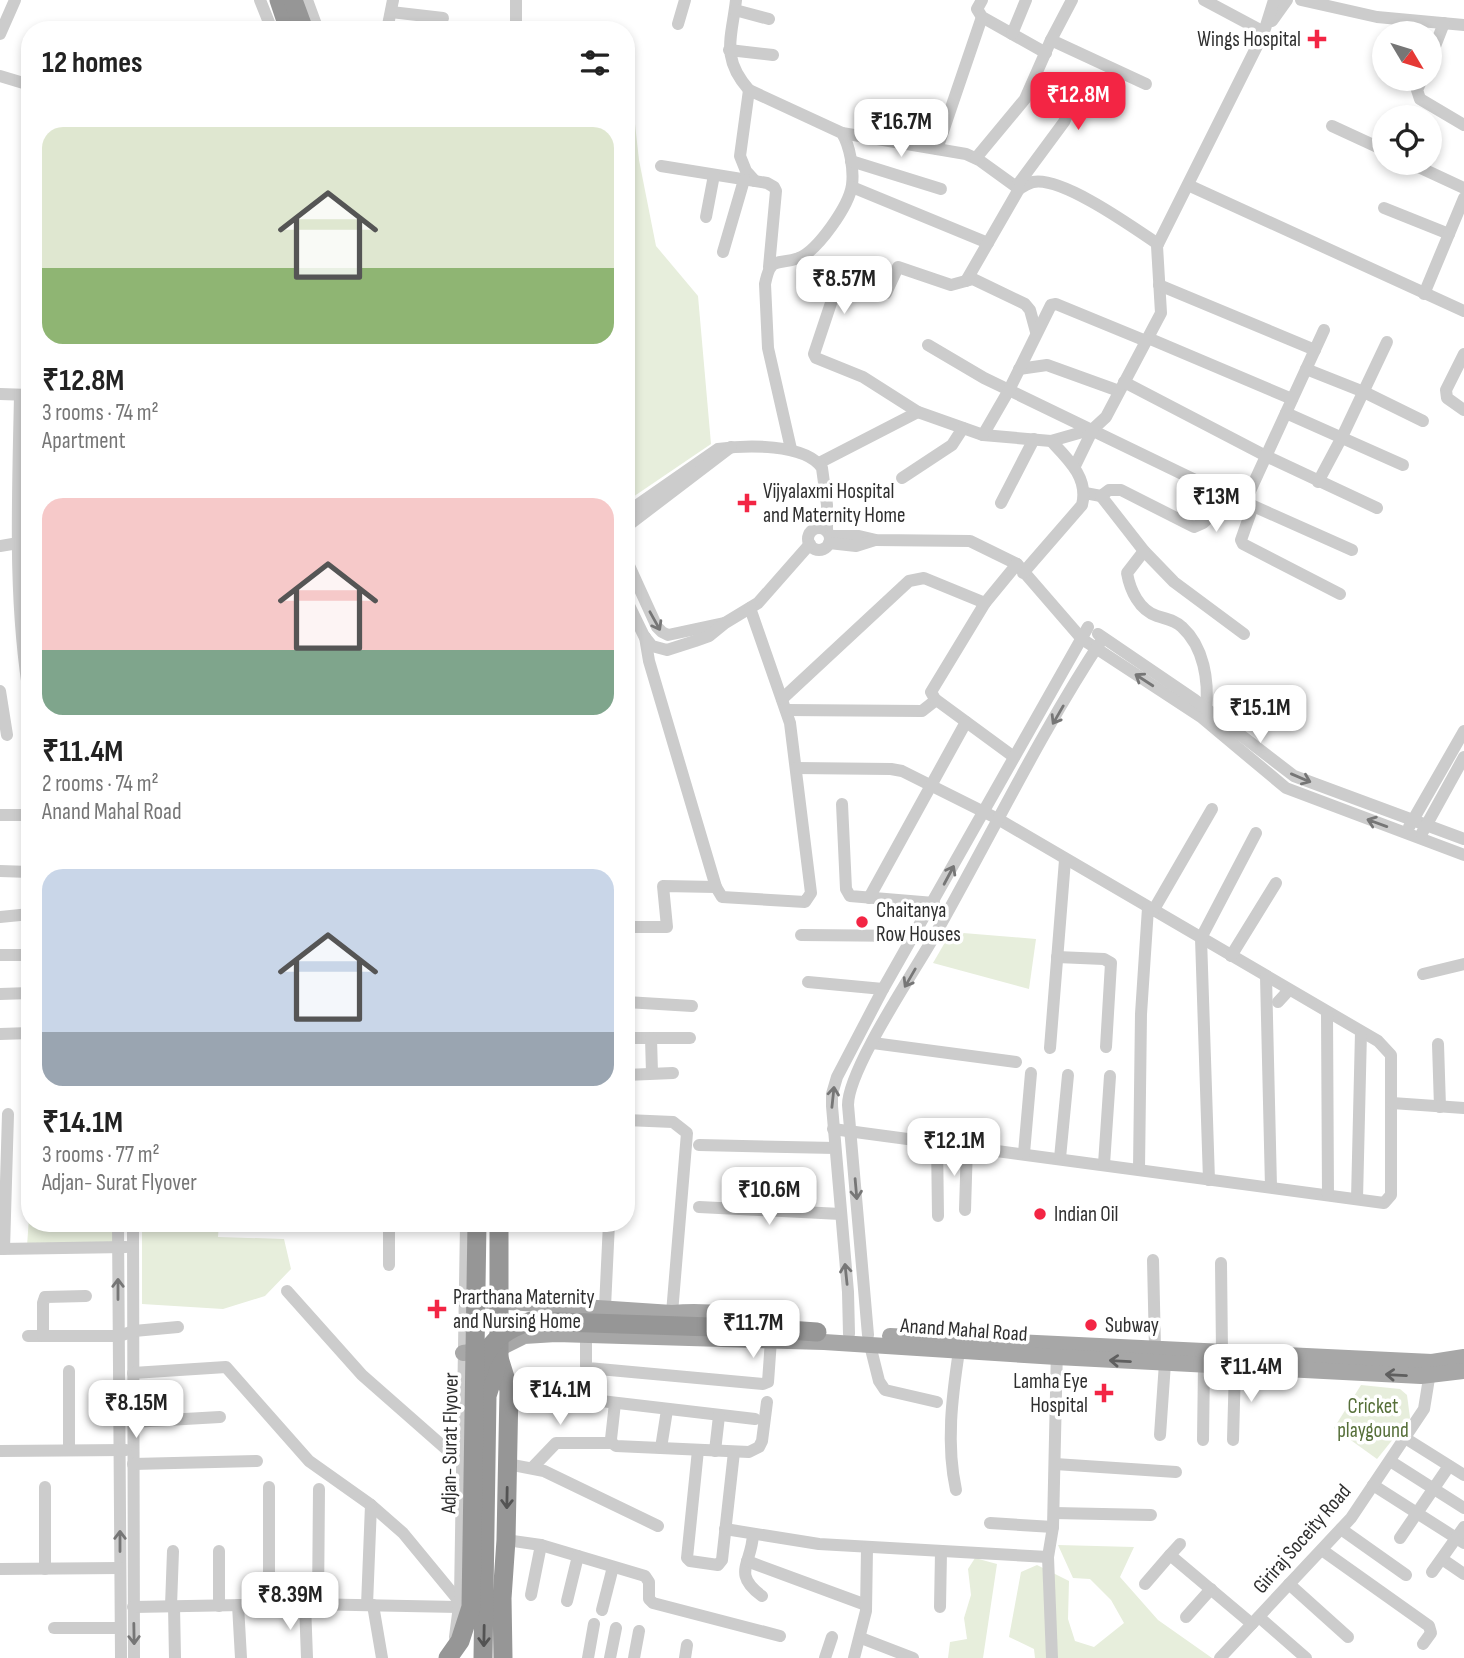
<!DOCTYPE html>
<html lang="en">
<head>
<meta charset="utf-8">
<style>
	body { margin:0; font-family:"Sofia Sans Condensed",sans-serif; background:#f2f2f2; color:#222; height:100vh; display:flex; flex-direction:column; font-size:26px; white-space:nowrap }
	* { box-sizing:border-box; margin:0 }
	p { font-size:23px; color:#767676 }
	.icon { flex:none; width:38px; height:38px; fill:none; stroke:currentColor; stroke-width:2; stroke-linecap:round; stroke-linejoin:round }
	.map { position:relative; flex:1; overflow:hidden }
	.details { position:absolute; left:21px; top:21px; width:614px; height:1211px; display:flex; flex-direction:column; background:#fff; border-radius:28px; box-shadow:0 4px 10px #0003 }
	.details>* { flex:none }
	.needle { width:46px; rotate:128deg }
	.controls { position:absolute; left:1372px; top:21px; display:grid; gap:14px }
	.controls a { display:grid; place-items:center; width:70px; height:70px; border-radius:50%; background:#fff; box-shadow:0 4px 10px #0003; font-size:35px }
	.price { position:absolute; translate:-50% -60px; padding:0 16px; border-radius:14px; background:#fff; color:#222; font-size:23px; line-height:46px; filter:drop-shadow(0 2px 4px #0008) }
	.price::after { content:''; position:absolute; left:50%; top:42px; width:21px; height:16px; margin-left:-10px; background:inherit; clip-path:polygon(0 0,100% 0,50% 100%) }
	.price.selected { background:#f32544; color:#fff }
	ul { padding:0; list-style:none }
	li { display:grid; align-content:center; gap:14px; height:371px; padding:0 21px }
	li span { display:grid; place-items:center; height:217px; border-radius:21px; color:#555 }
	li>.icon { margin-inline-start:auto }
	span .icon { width:126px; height:126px; fill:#fffc; stroke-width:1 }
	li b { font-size:30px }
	h2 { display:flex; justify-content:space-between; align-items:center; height:84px; padding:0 21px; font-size:30px }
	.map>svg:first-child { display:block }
	.green { fill:#e7eedc }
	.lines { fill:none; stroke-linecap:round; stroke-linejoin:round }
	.minor { stroke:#ccc; stroke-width:12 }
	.major { stroke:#a7a7a7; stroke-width:16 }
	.highway { stroke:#969696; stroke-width:19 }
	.highway-bridge { stroke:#969696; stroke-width:19 }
	.oneway { stroke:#767676 }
	.oneway2 { stroke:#5f5f5f }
	.oneway3 { stroke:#535353 }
	.poi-dot { fill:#f32544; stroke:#fff; stroke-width:2.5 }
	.labels { text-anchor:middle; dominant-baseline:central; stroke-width:7; stroke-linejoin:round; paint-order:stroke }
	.poi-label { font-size:21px; fill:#2f2f2f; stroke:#fff; text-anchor:start }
	.street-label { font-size:21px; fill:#2f2f2f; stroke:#fff }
	.park-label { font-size:21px; fill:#566f39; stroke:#fff }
</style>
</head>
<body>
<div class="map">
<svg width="1464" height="1658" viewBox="0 0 1464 1658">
	<rect width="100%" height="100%" fill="#fff"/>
	<!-- green -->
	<g class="green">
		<path d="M 627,52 L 639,160 L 656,246 L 698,296 L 711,444 L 627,501 Z"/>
		<path d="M 951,932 L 1036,939 L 1029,989 L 933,963 Z"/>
		<path d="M 30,1203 L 30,1223 L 116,1223 L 116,1244 L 27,1246 Z"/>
		<path d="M 142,1223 L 219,1223 L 218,1237 L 284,1239 L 291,1269 L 265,1296 L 223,1309 L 142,1304 Z"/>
		<path d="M 1361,1385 L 1400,1389 L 1407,1395 L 1410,1418 L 1377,1459 L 1334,1428 Z"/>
		<path d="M 1058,1545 L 1134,1547 L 1120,1577 L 1158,1620 L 1212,1658 L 1035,1658 L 1034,1649 L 1009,1637 L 1021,1572 L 1037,1565 L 1069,1581 L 1068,1619 L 1075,1641 L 1094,1647 L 1124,1623 L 1111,1600 L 1090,1579 L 1073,1578 Z"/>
		<path d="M 975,1558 L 997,1564 L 983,1658 L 948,1658 L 950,1642 L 967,1639 L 964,1618 L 971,1595 L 968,1569 Z"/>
	</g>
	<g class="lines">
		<!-- minor -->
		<g class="minor">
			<path d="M 260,0 L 272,30"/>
			<path d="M 307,0 L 318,30"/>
			<path d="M 736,0 C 732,37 720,57 749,90 L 842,133 C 850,146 854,170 852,185 C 849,206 818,250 799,258 C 778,266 771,254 765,284 L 768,348 L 791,449"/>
			<path d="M 982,0 L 977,9 L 982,17 L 1046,53"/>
			<path d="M 1204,0 L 1264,32"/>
			<path d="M 1301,0 L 1377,17 L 1464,25"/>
			<path d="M 735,10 L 769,19"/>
			<path d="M 391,12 L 443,18"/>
			<path d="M 1272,21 L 1287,0"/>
			<path d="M 678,24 L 685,0"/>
			<path d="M 387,30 L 393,0"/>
			<path d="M 516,30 L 516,0"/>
			<path d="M 0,34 L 15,0"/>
			<path d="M 1012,34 L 1026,0"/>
			<path d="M 1051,40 L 1146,84"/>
			<path d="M 729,50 L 773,55"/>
			<path d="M 1430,59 L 1444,23"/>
			<path d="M 0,76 L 30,85"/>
			<path d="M 1422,79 L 1417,90 L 1420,99 L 1464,125"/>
			<path d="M 749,90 L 740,156 L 746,171 L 755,181"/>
			<path d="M 1332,126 L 1384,150"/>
			<path d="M 842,133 L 966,154 L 979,160 L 1019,189 C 1023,187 1028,183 1033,182 C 1062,176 1134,228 1158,244"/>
			<path d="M 937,149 L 982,17"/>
			<path d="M 976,158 L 1025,99 L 1051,40 L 1072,0"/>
			<path d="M 851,161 L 941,189"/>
			<path d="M 1410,163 L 1464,188"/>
			<path d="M 661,166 L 767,183 L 774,187 L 776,191 L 769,267"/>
			<path d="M 1188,185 L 1464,311"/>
			<path d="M 852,187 L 988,243"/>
			<path d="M 1016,187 L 1064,122 L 1068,113 L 1066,109 L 1032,86"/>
			<path d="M 1384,208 L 1449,234"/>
			<path d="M 706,217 L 714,175"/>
			<path d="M 723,252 L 744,180"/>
			<path d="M 799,258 L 839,279 L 886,293 L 898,267 L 951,285 L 973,279 L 1025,304 L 1030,310 L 1036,332"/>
			<path d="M 839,279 L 814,354 L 816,358 L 863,377 L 918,412 L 983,435 L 1051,441 L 1093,429 L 1106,417 L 1161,313 L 1157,246 L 1264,32 L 1274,0"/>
			<path d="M 966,281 L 1019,189"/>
			<path d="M 1159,285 L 1315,350"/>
			<path d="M 1424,294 L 1464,198"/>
			<path d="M 1148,338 L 1292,399"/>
			<path d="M 928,345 L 984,378 L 1197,481 L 1352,550"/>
			<path d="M 1464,354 L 1446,390 L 1447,398 L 1464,410"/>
			<path d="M 1019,369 L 1047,365 L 1119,391"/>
			<path d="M 1306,369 L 1364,392 L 1423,421"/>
			<path d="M 1124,382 L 1266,456 L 1377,508"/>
			<path d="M 0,394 L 30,395"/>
			<path d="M 20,395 C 18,497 13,600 30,700"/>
			<path d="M 1286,413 L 1403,465"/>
			<path d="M 983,435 L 1009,390 L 1051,305 L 1056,304 L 1146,341"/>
			<path d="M 819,463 L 918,412"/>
			<path d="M 1075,466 L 1093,429"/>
			<path d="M 902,478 L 952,445 L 963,428"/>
			<path d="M 1318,482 L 1342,437 L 1387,342"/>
			<path d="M 1085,493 L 1101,496 L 1109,490 L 1121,490 L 1194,527 L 1203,523 L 1232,496"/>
			<path d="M 1101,496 L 1144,551 L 1174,582 L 1244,634"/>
			<path d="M 1245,502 L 1324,330"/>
			<path d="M 1001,503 L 1034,439"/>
			<path d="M 1253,506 L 1241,540 L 1243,544 L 1340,594"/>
			<path d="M 626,513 L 718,449 C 745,445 805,443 822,468 L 827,505 L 827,531"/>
			<path d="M 626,527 L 731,447"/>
			<circle cx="819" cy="539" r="11"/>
			<path d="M 830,536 L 859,536 L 876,540 L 970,541 L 1017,564 L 1082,639 L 1201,717 L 1286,788 L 1464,855"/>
			<path d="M 829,543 L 856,546 L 875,540"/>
			<path d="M 0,546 L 30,541"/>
			<path d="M 1144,551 L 1127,573 C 1130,590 1139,610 1157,616 C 1166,619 1175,620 1182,627 C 1204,647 1209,681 1206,709"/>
			<path d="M 626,559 L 657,627 L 662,632 L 668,635 L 724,623"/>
			<path d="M 1023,573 L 1082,505 C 1089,478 1068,459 1051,441"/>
			<path d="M 626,599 L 644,636 L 652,646 L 667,650 L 695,641 L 709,636 L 725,623 L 758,603 L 810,544"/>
			<path d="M 1098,634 L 1195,700 L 1294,776 L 1464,839"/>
			<path d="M 645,637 L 649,661 L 716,887 L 722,897 L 805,902 L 811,893 L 790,723 L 750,608"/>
			<path d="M 0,691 L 7,735"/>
			<path d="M 782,699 L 909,581 L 924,578 L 985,603"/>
			<path d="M 786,710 L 922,711 L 936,700"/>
			<path d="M 1014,757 L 935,699 L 931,692 L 985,603 L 1017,564"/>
			<path d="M 796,768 L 891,769 L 902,771 L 998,819 L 1378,1041 L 1391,1055 L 1391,1195 L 1384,1203 L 833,1129"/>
			<path d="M 842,804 L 846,889 L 850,896 L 934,903"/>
			<path d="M 0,815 L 30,815"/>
			<path d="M 1409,827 L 1464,731"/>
			<path d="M 1422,833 L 1464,757"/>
			<path d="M 0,871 L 30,872"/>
			<path d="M 869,898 L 966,722"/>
			<path d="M 1153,911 L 1212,809"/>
			<path d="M 0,917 L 30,914"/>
			<path d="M 626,927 L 667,927 L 663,886 L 716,887"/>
			<path d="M 801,935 L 915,936"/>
			<path d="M 0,955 L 30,955"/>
			<path d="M 1231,956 L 1276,883"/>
			<path d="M 1057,957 L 1104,959 L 1111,963 L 1106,1047"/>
			<path d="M 1423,974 L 1464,964"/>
			<path d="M 1266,976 L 1271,1187"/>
			<path d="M 808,982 L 883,989"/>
			<path d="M 0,994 L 30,993"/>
			<path d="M 626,1002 L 692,1006"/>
			<path d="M 1278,1002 L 1289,990"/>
			<path d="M 1327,1012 L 1328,1195"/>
			<path d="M 0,1034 L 30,1033"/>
			<path d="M 626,1038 L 690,1038"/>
			<path d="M 651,1038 L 652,1073"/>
			<path d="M 873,1043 L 1016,1062"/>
			<path d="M 1438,1044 L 1440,1107"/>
			<path d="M 1050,1048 L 1065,860"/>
			<path d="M 626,1075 L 673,1073"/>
			<path d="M 1392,1103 L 1464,1108"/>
			<path d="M 626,1107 L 629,1107"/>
			<path d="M 626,1120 L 673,1122 L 687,1133 L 672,1313"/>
			<path d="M 937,1141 L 938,1216"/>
			<path d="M 699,1145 L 835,1148"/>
			<path d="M 1024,1153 L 1031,1073"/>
			<path d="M 1060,1158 L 1068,1075"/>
			<path d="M 1104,1164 L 1110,1076"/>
			<path d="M 1139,1169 L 1141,1014 L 1148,908"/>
			<path d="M 1209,1180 L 1201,938 L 1256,833"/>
			<path d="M 1357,1199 L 1361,1032"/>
			<path d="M 699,1207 L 841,1214"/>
			<path d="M 965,1210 L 967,1145"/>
			<path d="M 118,1223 L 121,1658"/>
			<path d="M 133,1223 L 134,1658"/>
			<path d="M 389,1223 L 389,1265"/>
			<path d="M 432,1223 L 466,1225"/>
			<path d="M 0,1249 L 126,1247"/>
			<path d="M 4,1249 L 8,1114"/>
			<path d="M 1153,1260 L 1155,1348"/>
			<path d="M 1221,1263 L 1222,1352"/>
			<path d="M 287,1291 L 362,1375 L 462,1463"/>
			<path d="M 605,1307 L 609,1223"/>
			<path d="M 849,1334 L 848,1292 L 832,1106 L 832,1094 L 837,1077 L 883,989 L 1088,627"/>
			<path d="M 586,1335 L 586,1366 L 588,1368 L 763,1384 L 768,1382 L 771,1340"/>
			<path d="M 868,1335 L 848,1105 C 848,1070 912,975 932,940 C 989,840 1040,733 1103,638"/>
			<path d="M 28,1336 L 119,1336 L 134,1331 L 178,1327"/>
			<path d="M 43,1336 L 43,1303 L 45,1297 L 86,1296"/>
			<path d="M 870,1345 L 879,1381 L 885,1390 L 937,1402"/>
			<path d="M 69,1371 L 69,1450"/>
			<path d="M 133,1373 L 226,1367 L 309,1461 L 371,1505 L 403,1533 L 459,1601"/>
			<path d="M 584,1399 L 755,1419"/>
			<path d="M 615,1403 L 611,1439 L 612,1443 L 616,1446 L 749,1452 L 759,1447 L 762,1441 L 767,1402"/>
			<path d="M 132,1422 L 220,1417"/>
			<path d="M 1160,1435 L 1165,1363"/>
			<path d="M 1405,1438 L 1464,1475"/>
			<path d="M 1203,1440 L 1204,1365"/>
			<path d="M 1233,1440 L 1235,1367"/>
			<path d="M 661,1448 L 667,1410"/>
			<path d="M 698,1450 L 687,1558 L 690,1561 L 718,1565 L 722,1560 L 734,1452"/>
			<path d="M 0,1451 L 126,1450"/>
			<path d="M 715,1451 L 719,1416"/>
			<path d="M 1390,1461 L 1464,1508"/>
			<path d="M 133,1464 L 257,1461"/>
			<path d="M 507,1464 L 544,1471 L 658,1526"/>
			<path d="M 1055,1464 L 1176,1472"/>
			<path d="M 533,1467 L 556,1443 L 612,1443"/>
			<path d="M 1373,1485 L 1464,1543"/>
			<path d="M 956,1490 C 946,1444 952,1397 959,1351"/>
			<path d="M 1054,1513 L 1151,1515"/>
			<path d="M 990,1523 L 1053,1527"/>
			<path d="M 725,1529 L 819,1544 L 1048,1557"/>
			<path d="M 1341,1529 L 1406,1575"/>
			<path d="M 753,1534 C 752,1564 731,1573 762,1596"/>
			<path d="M 1400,1538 L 1449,1466"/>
			<path d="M 506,1540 L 541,1545 L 645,1576 L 649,1582 L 649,1599 L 653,1603 L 780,1636"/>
			<path d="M 1322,1550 L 1429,1626 L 1431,1633 L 1423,1644"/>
			<path d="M 219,1551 L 219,1606"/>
			<path d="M 1170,1555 L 1180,1544"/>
			<path d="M 1442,1559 L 1464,1574"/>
			<path d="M 747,1561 L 866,1605"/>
			<path d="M 0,1569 L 120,1568"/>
			<path d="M 45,1569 L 45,1487"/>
			<path d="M 1432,1572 L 1464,1527"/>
			<path d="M 1145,1584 L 1170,1555 L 1252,1624"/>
			<path d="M 1289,1584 L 1348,1637"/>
			<path d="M 531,1595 L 541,1545"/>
			<path d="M 567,1601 L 578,1556"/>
			<path d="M 305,1604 L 307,1658"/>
			<path d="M 238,1605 L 241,1658"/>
			<path d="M 269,1605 L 269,1487"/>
			<path d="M 318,1605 L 319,1489"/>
			<path d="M 367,1605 L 371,1505"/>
			<path d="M 373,1605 L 382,1658"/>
			<path d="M 171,1606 L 173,1551"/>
			<path d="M 174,1606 L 175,1658"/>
			<path d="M 133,1607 L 305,1604 L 458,1607"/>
			<path d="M 940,1607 L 941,1552"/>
			<path d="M 602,1610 L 613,1567"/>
			<path d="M 1186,1617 L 1211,1589"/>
			<path d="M 1259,1617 L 1306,1658"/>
			<path d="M 54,1628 L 119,1628"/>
			<path d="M 455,1637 L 460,1598 L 466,1223"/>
			<path d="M 861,1638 L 913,1658"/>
			<path d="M 588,1658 L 594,1624"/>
			<path d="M 610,1658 L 616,1628"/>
			<path d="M 634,1658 L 639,1631"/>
			<path d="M 685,1658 L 687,1645"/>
			<path d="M 825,1658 L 832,1637"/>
			<path d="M 854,1658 L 866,1611 L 867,1548"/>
			<path d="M 1052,1658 L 1048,1557 L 1053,1527 L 1057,1348"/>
			<path d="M 1220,1658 L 1351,1518 L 1424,1409 L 1431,1366"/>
		</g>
		<!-- major -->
		<g class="major">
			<path d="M 463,1299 L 672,1313 C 707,1310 746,1315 781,1324"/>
			<path d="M 890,1336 L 1432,1362 L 1464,1357"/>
			<path d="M 463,1353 L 500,1348 L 524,1336 L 556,1334 L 824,1342 L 1057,1357 L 1421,1376 L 1464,1371"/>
		</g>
		<!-- highway -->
		<g class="highway">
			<path d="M 279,0 L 289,30"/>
			<path d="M 293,0 L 304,30"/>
			<path d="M 499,1223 L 499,1358 L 509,1390 L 506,1540 L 502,1598 L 503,1658"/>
			<path d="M 773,1329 L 817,1332"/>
			<path d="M 483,1658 L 487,1396 L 499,1358"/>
		</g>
		<!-- highway-bridge -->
		<g class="highway-bridge">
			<path d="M 478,1373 C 485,1344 503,1330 531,1321 L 773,1329"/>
			<path d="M 448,1658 L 460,1641 L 471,1607 L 477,1223"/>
		</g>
	</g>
	<!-- one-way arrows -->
	<defs><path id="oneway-shaft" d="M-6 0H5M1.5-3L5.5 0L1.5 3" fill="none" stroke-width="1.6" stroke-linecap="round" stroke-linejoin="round" transform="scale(1.75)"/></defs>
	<g class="oneway">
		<use href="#oneway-shaft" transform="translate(655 621) rotate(61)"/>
		<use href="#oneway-shaft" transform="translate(1144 680) rotate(-147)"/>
		<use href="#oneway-shaft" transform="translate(1058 715) rotate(120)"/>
		<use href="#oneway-shaft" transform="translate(1301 778) rotate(23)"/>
		<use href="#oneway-shaft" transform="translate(1377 823) rotate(-160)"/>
		<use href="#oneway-shaft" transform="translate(949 875) rotate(-62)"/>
		<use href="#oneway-shaft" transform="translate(910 978) rotate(120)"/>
		<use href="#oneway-shaft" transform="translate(833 1097) rotate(-84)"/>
		<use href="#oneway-shaft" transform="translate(856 1189) rotate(85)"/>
		<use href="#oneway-shaft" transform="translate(846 1274) rotate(-96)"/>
		<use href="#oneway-shaft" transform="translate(118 1289) rotate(-90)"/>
		<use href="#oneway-shaft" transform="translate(120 1541) rotate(-90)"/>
		<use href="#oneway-shaft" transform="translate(134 1634) rotate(89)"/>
	</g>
	<g class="oneway2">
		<use href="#oneway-shaft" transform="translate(1120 1361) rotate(-177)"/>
		<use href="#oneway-shaft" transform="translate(1396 1375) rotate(-177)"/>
	</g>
	<g class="oneway3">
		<use href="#oneway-shaft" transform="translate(507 1498) rotate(91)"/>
		<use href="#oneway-shaft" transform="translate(484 1636) rotate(91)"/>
	</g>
	<!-- markers -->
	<g class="poi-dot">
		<path d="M1313.5 28.5h7v7h7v7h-7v7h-7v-7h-7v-7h7z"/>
		<path d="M743.5 492.5h7v7h7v7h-7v7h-7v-7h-7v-7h7z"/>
		<circle cx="862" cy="922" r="7"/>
		<circle cx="1040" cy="1214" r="7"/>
		<path d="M433.5 1298.5h7v7h7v7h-7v7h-7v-7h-7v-7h7z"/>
		<circle cx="1091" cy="1325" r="7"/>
		<path d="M1100.5 1382.5h7v7h7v7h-7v7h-7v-7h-7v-7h7z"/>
	</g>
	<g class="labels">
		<!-- poi labels -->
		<g class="poi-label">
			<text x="1301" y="39" text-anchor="end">Wings Hospital</text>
			<text x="763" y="491">Vijyalaxmi Hospital<tspan x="763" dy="24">and Maternity Home</tspan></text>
			<text x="876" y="910">Chaitanya<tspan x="876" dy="24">Row Houses</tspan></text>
			<text x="1054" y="1214">Indian Oil</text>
			<text x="453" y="1297">Prarthana Maternity<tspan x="453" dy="24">and Nursing Home</tspan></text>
			<text x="1105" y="1325">Subway</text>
			<text x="1088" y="1381" text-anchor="end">Lamha Eye<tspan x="1088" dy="24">Hospital</tspan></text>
		</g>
		<!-- street labels -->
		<g class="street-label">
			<text transform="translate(964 1330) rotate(4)">Anand Mahal Road</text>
			<text transform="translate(450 1443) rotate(-89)">Adjan- Surat Flyover</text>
			<text transform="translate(1302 1539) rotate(-49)">Giriraj Soceity Road</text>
		</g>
		<!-- park labels -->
		<g class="park-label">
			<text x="1373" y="1406">Cricket<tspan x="1373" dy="24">playgound</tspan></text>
		</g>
	</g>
</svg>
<div class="controls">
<a><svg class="needle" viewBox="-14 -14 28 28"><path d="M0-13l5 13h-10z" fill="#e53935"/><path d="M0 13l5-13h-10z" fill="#767676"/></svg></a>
<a><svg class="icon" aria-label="locate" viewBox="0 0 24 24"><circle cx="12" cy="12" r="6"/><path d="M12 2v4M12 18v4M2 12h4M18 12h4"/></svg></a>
</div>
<b class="price selected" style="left:1078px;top:132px">₹12.8M</b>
<b class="price" style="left:901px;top:159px">₹16.7M</b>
<b class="price" style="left:844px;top:316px">₹8.57M</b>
<b class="price" style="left:1216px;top:534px">₹13M</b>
<b class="price" style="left:1260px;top:745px">₹15.1M</b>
<b class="price" style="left:954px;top:1178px">₹12.1M</b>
<b class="price" style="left:769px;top:1227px">₹10.6M</b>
<b class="price" style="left:753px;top:1360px">₹11.7M</b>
<b class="price" style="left:1251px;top:1404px">₹11.4M</b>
<b class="price" style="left:560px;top:1427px">₹14.1M</b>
<b class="price" style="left:136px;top:1440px">₹8.15M</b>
<b class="price" style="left:290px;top:1632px">₹8.39M</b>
<section class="details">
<h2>12 homes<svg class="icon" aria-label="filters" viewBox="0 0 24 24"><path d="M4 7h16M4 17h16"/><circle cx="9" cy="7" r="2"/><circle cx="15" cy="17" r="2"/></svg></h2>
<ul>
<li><span style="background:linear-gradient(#dfe7d0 65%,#8fb573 0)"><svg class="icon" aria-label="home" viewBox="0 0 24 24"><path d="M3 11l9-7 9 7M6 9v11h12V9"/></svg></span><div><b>₹12.8M</b><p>3 rooms · 74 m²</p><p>Apartment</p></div></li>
<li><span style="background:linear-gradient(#f6c9c9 70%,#7fa58c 0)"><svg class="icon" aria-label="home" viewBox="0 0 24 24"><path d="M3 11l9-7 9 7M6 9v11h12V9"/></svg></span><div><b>₹11.4M</b><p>2 rooms · 74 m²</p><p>Anand Mahal Road</p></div></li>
<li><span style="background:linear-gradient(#c9d6e8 75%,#9aa5b1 0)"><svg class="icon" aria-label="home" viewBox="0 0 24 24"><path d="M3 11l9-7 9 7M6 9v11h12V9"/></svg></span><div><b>₹14.1M</b><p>3 rooms · 77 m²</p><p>Adjan- Surat Flyover</p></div></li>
</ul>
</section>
</div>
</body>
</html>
